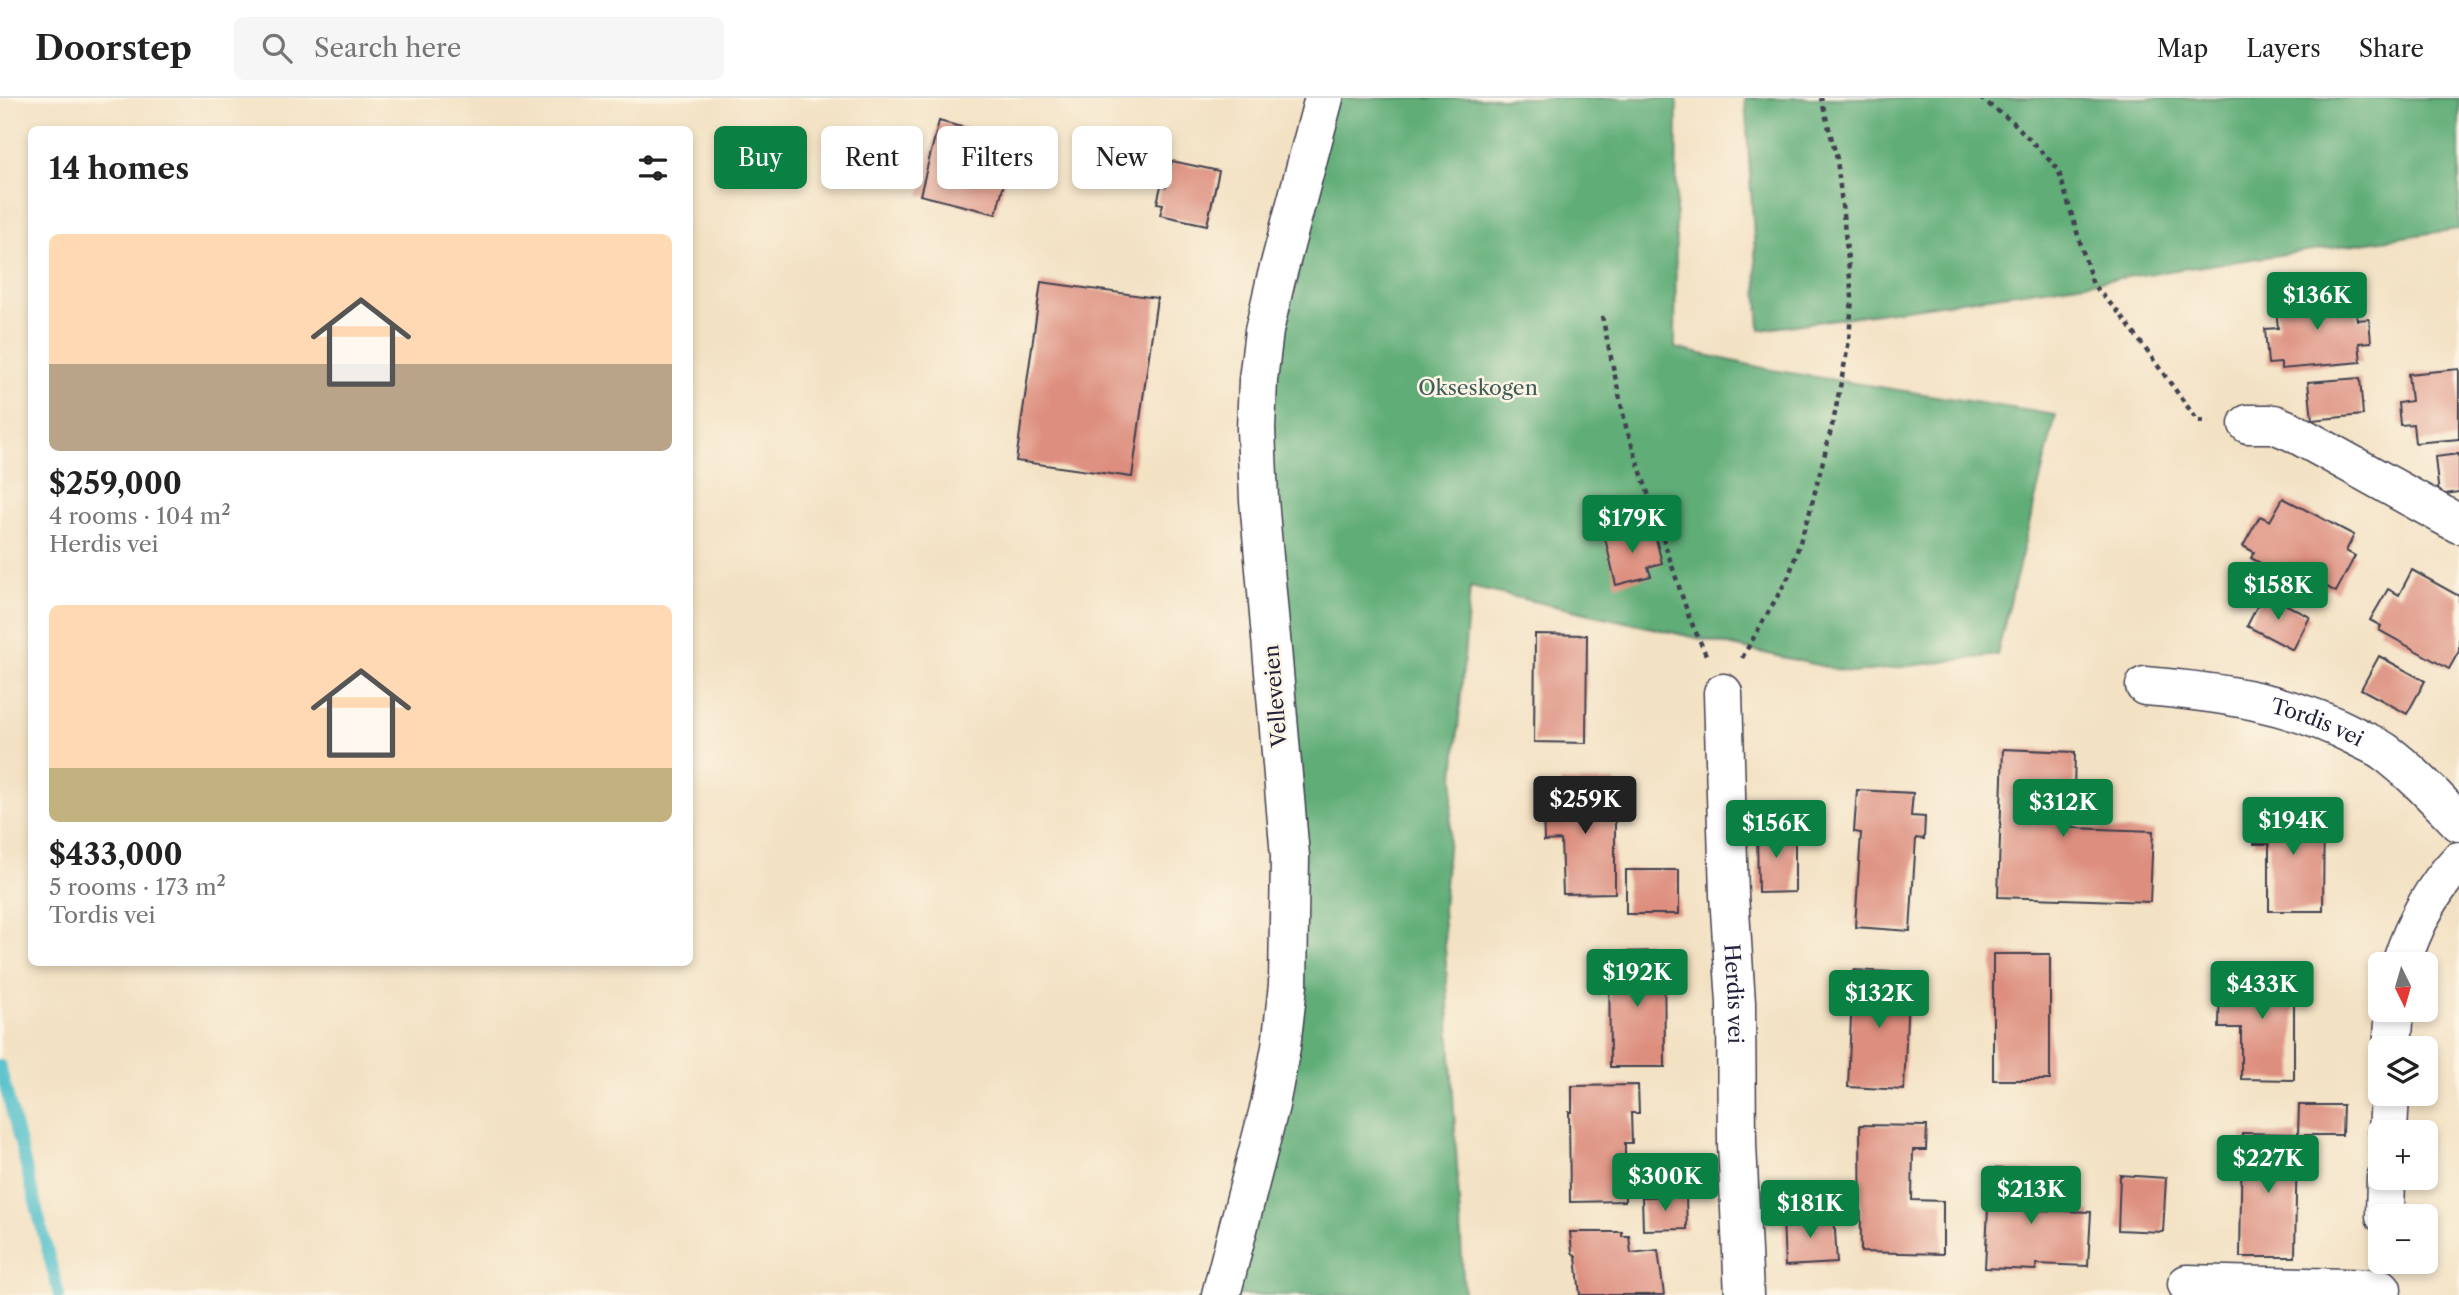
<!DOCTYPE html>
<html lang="en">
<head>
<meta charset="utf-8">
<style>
	body { margin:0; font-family:"Libre Caslon Text",serif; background:#f6f6f6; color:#222; height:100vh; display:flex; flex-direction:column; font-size:26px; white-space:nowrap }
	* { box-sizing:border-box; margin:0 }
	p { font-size:23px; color:#767676 }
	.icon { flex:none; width:38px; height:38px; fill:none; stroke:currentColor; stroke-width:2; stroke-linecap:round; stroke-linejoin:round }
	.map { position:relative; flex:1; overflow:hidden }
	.details { position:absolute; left:28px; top:28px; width:665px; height:840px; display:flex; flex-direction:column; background:#fff; border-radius:10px; box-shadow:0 4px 10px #0003 }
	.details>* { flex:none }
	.top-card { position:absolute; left:714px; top:28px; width:665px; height:63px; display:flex; gap:14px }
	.needle { width:46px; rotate:175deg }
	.buttons { position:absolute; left:2368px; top:854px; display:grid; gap:14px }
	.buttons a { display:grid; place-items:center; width:70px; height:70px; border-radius:10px; background:#fff; box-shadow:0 4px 10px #0003; font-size:35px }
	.price { position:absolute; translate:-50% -60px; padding:0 16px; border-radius:7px; background:#0b8043; color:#fff; font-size:23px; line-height:46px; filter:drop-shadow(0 2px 4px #0008) }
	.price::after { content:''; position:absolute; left:50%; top:42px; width:21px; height:16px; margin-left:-10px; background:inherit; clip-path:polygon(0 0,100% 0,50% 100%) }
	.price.on { background:#222; color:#fff }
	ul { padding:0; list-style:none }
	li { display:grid; align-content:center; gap:14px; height:371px; padding:0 21px }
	li span { display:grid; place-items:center; height:217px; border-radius:10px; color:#555 }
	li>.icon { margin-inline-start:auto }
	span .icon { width:126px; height:126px; fill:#fffc; stroke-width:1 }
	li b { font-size:30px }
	h2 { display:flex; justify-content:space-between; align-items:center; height:84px; padding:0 21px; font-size:30px }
	.tag { padding:0 24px; border-radius:10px; background:#fff; box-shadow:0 4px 10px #0003; font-size:24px; line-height:63px }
	.tag.on { background:#0b8043; color:#fff }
	header { display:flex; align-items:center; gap:42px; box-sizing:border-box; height:98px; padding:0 35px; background:#fff; border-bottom:2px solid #e0e0e0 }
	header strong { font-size:33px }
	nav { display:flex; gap:38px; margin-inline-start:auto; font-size:24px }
	.search { width:490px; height:63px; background:#f6f6f6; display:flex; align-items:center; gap:18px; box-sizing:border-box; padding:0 24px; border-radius:10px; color:#767676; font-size:26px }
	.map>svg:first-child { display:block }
	.forest { fill:#60ad78; stroke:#41685a; stroke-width:2 }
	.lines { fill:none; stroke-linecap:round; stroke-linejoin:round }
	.stream { stroke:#52bfca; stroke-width:12 }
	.building { fill:#dd8e7e }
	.minor-casing { stroke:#413f4f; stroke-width:41 }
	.major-casing { stroke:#413f4f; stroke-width:41 }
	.path { stroke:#413f4f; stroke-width:4.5; stroke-dasharray:5 5; stroke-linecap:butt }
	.minor { stroke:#fff; stroke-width:38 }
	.major { stroke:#fff; stroke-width:38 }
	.labels { text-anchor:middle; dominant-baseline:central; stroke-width:5; stroke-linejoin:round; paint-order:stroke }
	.park-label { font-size:21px; fill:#3f5c58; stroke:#fcf5e5 }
	.street-label { font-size:21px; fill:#22223b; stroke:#fcf5e5 }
</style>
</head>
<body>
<header>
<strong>Doorstep</strong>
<div class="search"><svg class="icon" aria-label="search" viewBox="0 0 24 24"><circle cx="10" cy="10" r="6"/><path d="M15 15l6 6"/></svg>Search here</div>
<nav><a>Map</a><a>Layers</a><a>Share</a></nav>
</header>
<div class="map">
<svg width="2459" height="1197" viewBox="0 0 2459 1197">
	<rect width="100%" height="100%" fill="#fcf5e5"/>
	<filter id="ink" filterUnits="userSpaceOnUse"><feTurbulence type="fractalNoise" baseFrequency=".0143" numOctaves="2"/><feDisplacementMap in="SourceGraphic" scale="14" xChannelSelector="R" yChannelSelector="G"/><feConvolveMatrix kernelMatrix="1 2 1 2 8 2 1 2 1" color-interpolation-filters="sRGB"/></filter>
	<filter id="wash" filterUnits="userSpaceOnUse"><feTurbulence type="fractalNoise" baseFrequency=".00686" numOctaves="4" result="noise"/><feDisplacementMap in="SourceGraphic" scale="28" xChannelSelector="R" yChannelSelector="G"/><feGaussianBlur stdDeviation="1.57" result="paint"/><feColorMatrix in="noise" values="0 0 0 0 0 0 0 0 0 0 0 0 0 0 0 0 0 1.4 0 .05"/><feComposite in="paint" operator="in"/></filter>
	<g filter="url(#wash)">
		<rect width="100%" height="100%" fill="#f3e1c3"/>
		<!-- forest -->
		<g class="forest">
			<path d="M 1332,0 L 1677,0 L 1675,250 L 1772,272 L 2056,317 L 1997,557 L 1853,575 L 1470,489 L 1443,811 L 1464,1197 L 1233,1197 L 1290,808 L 1257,369 Z"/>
			<path d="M 1745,0 L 2459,0 L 2459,131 L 1760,232 Z"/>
		</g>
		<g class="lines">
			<!-- stream -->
			<path class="stream" d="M 0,968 L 59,1197"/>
		</g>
		<g id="blocks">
			<!-- building -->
			<g class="building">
				<path d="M 939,23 L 1015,43 L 996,116 L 920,97 Z"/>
				<path d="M 1172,63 L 1219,73 L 1207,127 L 1160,117 L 1163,106 L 1157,105 L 1161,88 L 1166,89 Z"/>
				<path d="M 1041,184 L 1157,200 L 1132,379 L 1016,363 Z"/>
				<path d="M 2354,195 L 2357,222 L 2369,221 L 2371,244 L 2359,245 L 2361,264 L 2281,271 L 2281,265 L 2268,266 L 2265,231 L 2278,230 L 2275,202 Z"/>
				<path d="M 2459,271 L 2459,341 L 2415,345 L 2413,326 L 2400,327 L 2398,305 L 2411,303 L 2408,276 Z"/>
				<path d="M 2360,280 L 2363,317 L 2312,322 L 2308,284 Z"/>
				<path d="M 2459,356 L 2459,394 L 2439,397 L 2435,359 Z"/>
				<path d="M 2283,400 L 2354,437 L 2346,453 L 2355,458 L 2336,494 L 2327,489 L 2322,499 L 2251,460 L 2254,454 L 2243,448 L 2260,418 L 2270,423 Z"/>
				<path d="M 1638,428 L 1641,440 L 1655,437 L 1662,465 L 1648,469 L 1651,478 L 1616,487 L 1604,436 Z"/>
				<path d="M 2412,472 L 2459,498 L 2459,553 L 2449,571 L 2379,532 L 2381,528 L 2370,522 L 2388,491 L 2399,497 Z"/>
				<path d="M 2264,495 L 2310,519 L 2293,552 L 2247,528 Z"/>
				<path d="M 1535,536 L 1587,537 L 1586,645 L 1534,644 Z"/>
				<path d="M 2379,558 L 2425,583 L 2407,616 L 2361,591 Z"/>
				<path d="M 2003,651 L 2075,654 L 2073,730 L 2153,733 L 2150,804 L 1998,799 Z"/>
				<path d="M 1615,683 L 1615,795 L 1563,796 L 1561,742 L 1544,743 L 1543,707 L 1561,706 L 1561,684 Z"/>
				<path d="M 1857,692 L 1913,695 L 1911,718 L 1925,719 L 1924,741 L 1916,740 L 1910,833 L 1855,829 L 1861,735 L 1854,734 Z"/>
				<path d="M 2270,709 L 2324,710 L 2323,813 L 2269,813 L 2269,746 L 2254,746 L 2254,713 L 2270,713 Z"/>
				<path d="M 1757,729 L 1795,729 L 1795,794 L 1758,795 Z"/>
				<rect x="1626" y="772" width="53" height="44"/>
				<path d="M 1664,853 L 1665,969 L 1610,969 L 1609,854 Z"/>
				<rect x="1993" y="856" width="57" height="126"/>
				<path d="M 2246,869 L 2294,869 L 2294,982 L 2241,981 L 2241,930 L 2219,930 L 2220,882 L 2246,881 Z"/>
				<path d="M 1853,872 L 1911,875 L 1910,895 L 1908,895 L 1904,992 L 1848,989 Z"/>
				<path d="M 1638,987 L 1639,1015 L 1631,1015 L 1632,1045 L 1625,1045 L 1625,1103 L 1570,1104 L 1569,1014 L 1572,1014 L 1572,988 Z"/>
				<path d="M 2299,1007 L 2343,1007 L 2342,1037 L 2298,1037 Z"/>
				<path d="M 1860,1027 L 1927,1028 L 1926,1052 L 1913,1052 L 1912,1102 L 1943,1103 L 1943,1156 L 1861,1154 Z"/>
				<path d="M 2242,1035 L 2297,1036 L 2295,1159 L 2240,1159 Z"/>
				<path d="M 1990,1070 L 2041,1073 L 2039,1112 L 2091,1114 L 2088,1168 L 2036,1166 L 2036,1172 L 1985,1170 Z"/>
				<path d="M 2120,1077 L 2166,1080 L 2163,1134 L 2118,1132 Z"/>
				<path d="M 1686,1098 L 1687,1131 L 1643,1132 L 1642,1099 Z"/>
				<path d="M 1834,1116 L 1837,1165 L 1785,1168 L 1783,1119 Z"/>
				<path d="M 1570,1134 L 1622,1134 L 1622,1138 L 1629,1138 L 1631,1155 L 1658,1152 L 1664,1197 L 1580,1197 L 1576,1159 L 1572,1154 Z"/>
			</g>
		</g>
	</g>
	<g filter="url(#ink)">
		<use href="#blocks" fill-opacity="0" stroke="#413f4f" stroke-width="2"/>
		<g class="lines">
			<!-- minor casing -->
			<g class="minor-casing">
				<g id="minor">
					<path d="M 2248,326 L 2274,326 L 2293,334 L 2459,426"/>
					<path id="s1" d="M 2145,588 C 2220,594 2290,604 2357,639 C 2366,644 2377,648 2385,654 C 2412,674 2436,700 2459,724"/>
					<path id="s2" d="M 1723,595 L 1729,797 L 1736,905 L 1737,1046 L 1744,1197"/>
					<path d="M 2401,866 C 2413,829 2432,791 2459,763"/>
					<path d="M 2392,950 L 2395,912"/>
					<path d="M 2388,1034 L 2390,996"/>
					<path d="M 2385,1118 L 2386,1080"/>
					<path d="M 2187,1186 L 2382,1191"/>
				</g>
			</g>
			<!-- major casing -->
			<g class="major-casing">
				<path id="major" d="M 1221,1197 L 1270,1007 L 1281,949 L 1288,887 L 1290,758 L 1259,402 L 1256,331 L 1258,282 L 1264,233 L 1275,185 L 1324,0"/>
			</g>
			<!-- path -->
			<g class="path">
				<path d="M 1980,0 L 2013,24 L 2058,71 L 2093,187 L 2120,216 L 2198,323 L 2209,324"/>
				<path d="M 1602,218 L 1626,329 L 1689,519 L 1707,559"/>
				<path d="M 1742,560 L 1789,478 L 1810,413 L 1834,320 L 1849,243 L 1852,199 L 1837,61 L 1821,0"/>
			</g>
			<!-- minor -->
			<use href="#minor" class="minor"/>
			<!-- major -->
			<use href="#major" class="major"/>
		</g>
	</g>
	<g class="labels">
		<!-- park labels -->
		<g class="park-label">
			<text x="1478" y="289">Okseskogen</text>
		</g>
		<!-- street labels -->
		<g class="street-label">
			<text transform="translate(1275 598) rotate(-95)">Velleveien</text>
			<text stroke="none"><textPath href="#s1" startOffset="177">Tordis vei</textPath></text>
			<text stroke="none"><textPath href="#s2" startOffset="301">Herdis vei</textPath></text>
		</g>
	</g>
</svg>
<div class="buttons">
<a><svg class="needle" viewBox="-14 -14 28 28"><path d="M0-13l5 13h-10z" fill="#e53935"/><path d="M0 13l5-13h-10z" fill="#767676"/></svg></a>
<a><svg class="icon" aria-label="layers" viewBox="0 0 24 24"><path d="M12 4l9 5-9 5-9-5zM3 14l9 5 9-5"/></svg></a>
<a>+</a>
<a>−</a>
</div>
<b class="price" style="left:2317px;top:234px">$136K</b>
<b class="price" style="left:1632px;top:457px">$179K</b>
<b class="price" style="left:2278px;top:524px">$158K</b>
<b class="price on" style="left:1585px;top:738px">$259K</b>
<b class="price" style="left:2063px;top:741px">$312K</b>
<b class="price" style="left:2293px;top:759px">$194K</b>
<b class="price" style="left:1776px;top:762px">$156K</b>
<b class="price" style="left:1637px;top:911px">$192K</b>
<b class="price" style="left:2262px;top:923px">$433K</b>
<b class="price" style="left:1879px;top:932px">$132K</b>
<b class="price" style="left:2268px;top:1097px">$227K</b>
<b class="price" style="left:1665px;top:1115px">$300K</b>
<b class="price" style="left:2031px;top:1128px">$213K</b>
<b class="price" style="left:1810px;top:1142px">$181K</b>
<div class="top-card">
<a class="tag on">Buy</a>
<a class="tag">Rent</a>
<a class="tag">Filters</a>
<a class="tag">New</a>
</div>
<section class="details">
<h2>14 homes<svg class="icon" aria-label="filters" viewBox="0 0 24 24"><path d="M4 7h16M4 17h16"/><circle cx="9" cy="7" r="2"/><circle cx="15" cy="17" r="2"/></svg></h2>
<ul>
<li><span style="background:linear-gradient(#ffd9b3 60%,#b9a48a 0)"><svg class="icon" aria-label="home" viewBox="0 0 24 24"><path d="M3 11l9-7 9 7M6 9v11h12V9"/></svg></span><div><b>$259,000</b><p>4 rooms · 104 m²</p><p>Herdis vei</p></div></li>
<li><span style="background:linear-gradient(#ffd9b3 75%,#c2b280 0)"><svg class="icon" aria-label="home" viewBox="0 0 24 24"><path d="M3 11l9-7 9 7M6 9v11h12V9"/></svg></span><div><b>$433,000</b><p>5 rooms · 173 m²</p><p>Tordis vei</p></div></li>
</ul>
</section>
</div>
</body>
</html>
